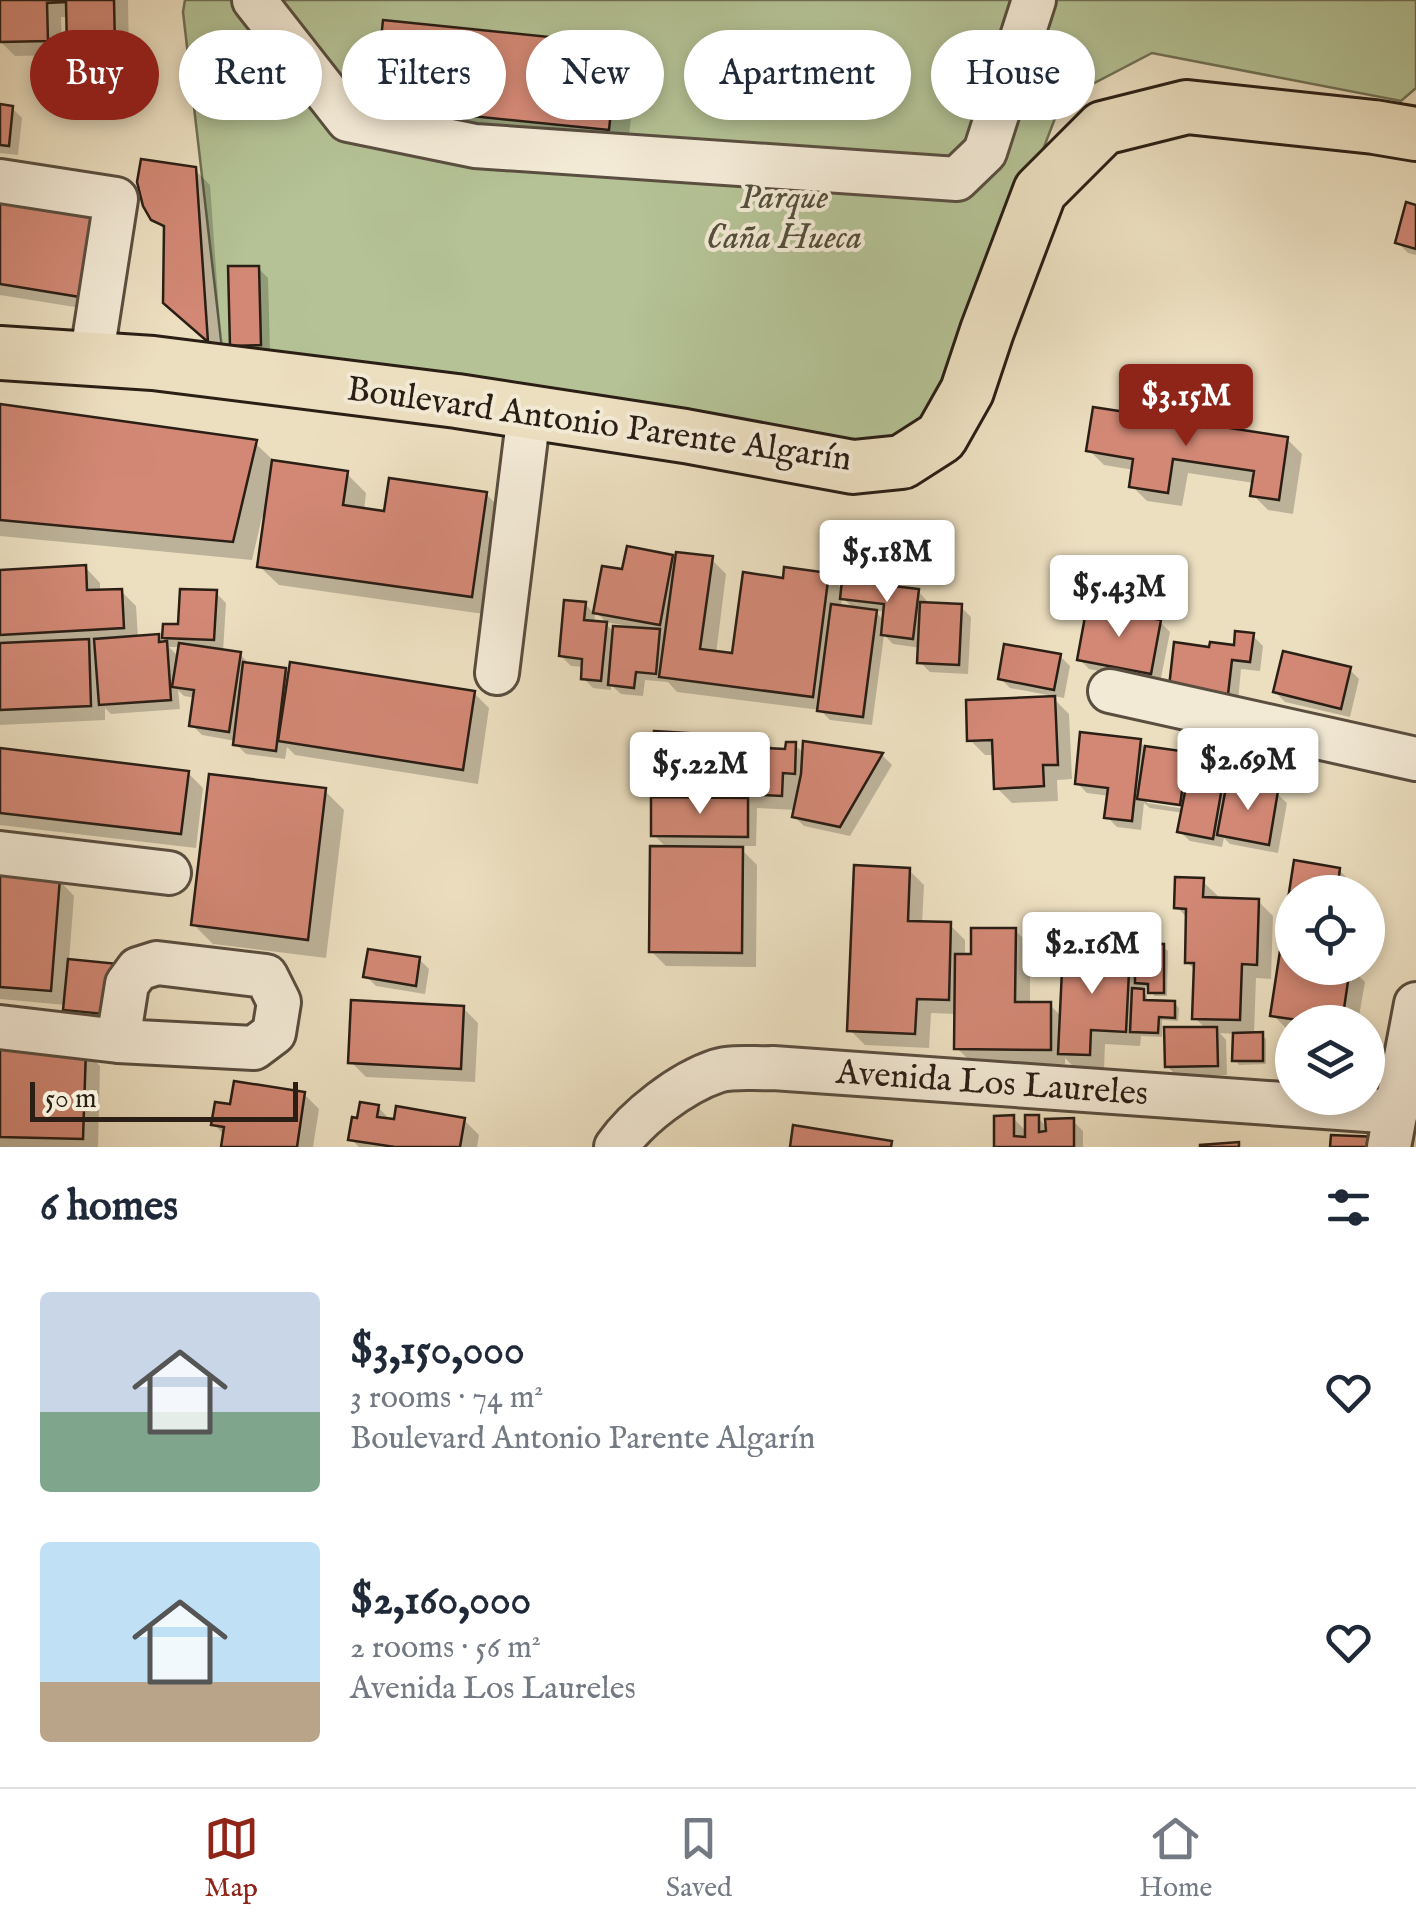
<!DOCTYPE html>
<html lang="en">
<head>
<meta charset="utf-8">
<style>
	body { margin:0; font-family:"IM FELL English",serif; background:#f6f6f7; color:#1f2937; height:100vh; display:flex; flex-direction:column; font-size:38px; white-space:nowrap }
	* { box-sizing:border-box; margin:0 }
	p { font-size:32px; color:#747a83 }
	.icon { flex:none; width:55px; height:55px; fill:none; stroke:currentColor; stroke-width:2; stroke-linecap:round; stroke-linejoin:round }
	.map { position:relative; height:1147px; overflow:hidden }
	.details { display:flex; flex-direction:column; background:#fff; flex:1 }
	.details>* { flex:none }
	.top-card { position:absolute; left:30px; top:30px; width:1358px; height:90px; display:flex; gap:20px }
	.controls { position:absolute; left:1275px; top:875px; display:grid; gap:20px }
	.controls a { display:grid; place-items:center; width:110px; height:110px; border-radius:50%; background:#fff; box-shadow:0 5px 15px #0003; font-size:50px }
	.scale { position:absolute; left:30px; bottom:25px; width:268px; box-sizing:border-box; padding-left:10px; border:5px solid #2a1e15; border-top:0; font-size:28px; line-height:35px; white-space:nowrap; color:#2a1e15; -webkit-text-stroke:8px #f3ead6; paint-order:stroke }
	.price { position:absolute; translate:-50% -85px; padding:0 22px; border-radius:10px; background:#fff; color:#222; font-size:32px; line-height:65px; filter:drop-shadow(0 2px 5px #0008) }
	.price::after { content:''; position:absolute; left:50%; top:60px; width:30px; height:22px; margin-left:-15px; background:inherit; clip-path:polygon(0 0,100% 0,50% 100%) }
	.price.current { background:#8f2418; color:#fff }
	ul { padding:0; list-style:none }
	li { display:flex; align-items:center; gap:30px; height:250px; padding:0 40px }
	li span { display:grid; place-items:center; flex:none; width:280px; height:200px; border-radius:10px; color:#555 }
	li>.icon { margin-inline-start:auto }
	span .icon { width:120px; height:120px; fill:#fffc; stroke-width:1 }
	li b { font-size:42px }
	h2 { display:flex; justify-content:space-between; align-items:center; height:120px; padding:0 40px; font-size:42px }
	.chip { padding:0 35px; border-radius:45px; background:#fff; box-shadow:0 5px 15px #0003; font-size:35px; line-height:90px }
	.chip.current { background:#8f2418; color:#fff }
	.tabs { display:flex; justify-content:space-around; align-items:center; height:140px; border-top:2px solid #e0e1e3; background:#fff; font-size:28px; color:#747a83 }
	.tabs a { display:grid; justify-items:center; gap:5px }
	.tabs .current { color:#8f2418 }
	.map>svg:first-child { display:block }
	.green { fill:#b4c295; stroke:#6f7055; stroke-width:2.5 }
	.shadow { fill:#0003; fill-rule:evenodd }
	.building { fill:#d28875; stroke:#2a1e15; stroke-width:2.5 }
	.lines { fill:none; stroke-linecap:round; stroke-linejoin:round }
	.minor-casing { stroke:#5a4e40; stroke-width:48 }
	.major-casing { stroke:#2a1e15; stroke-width:58 }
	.minor { stroke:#f3ead6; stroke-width:42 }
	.major { stroke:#ecdfc0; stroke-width:52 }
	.labels { text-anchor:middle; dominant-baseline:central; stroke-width:8; stroke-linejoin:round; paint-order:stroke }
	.park-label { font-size:35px; font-style:italic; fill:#534f3b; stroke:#f3ead6 }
	.street-label { font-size:35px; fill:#2a1e15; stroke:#f3ead6 }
</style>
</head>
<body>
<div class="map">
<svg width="1416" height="1147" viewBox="0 0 1416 1147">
	<rect width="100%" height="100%" fill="#ecdfc0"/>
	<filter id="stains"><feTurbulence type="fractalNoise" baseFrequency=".002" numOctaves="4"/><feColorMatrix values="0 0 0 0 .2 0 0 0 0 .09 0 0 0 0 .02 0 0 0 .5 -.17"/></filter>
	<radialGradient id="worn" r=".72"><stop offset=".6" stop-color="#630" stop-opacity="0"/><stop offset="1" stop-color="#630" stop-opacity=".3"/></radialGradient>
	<!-- green -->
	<path class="green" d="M 185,0 L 1416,0 L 1416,88 L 1401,101 L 1152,53 L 1062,100 L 938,424 L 860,449 L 224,366 L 183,12 Z"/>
	<!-- shadow -->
	<g class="shadow">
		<path d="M 0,0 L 128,0 L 129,61 L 85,62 L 70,47 L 69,17 L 61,17 L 62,55 L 15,56 L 0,41 Z"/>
		<path d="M 616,46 L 636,66 L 628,148 L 396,125 L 376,105 Z"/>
		<path d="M 0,107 L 12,108 L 22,118 L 18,155 L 0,153 Z"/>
		<path d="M 195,170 L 210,185 L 222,353 L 181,318 L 166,231 L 153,218 Z"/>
		<path d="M 0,190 L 106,312 L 0,295 Z"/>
		<path d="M 1416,207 L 1416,255 L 1408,253 L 1398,243 Z"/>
		<path d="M 258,268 L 268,278 L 270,354 L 242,355 L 232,345 Z"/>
		<path d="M 0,407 L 255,443 L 276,463 L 347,474 L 366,493 L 364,510 L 387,514 L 486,494 L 506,514 L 491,615 L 279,585 L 259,566 L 266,517 L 262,517 L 252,560 L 0,536 Z"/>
		<path d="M 1287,439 L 1302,454 L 1293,514 L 1268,510 L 1253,495 L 1254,483 L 1188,473 L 1182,506 L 1147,501 L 1132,486 L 1134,470 L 1104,465 L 1089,450 Z"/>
		<path d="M 672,557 L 677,562 L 711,559 L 726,574 L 716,654 L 734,656 L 785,581 L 828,575 L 844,591 L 918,591 L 927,601 L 927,605 L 961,607 L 971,617 L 968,674 L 930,672 L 920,662 L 921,648 L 893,644 L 884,635 L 872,725 L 830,720 L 820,710 L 677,692 L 668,682 L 645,680 L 643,696 L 621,694 L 611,685 L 611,690 L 593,688 L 583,678 L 584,667 L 571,666 L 561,656 L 585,604 L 595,614 L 594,623 L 606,624 L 615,633 L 628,630 L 628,626 L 606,622 L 596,612 L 624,572 ZM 842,597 L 855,610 L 841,608 ZM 874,610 L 885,612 L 884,621 Z"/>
		<path d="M 85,567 L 100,583 L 100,592 L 121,591 L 136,606 L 138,638 L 158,637 L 164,643 L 165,626 L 180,627 L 216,593 L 226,603 L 223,652 L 240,654 L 251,666 L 285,670 L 290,675 L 474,693 L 489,708 L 478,784 L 295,755 L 287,747 L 285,759 L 246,754 L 236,744 L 236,741 L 202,735 L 192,725 L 196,698 L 184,696 L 178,690 L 180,709 L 111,714 L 105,708 L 105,720 L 0,725 L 0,572 ZM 169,647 L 180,647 L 179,657 Z"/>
		<path d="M 1160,622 L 1170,632 L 1160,683 L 1089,669 L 1079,659 Z"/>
		<path d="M 1253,636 L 1263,646 L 1260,671 L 1241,669 L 1237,712 L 1180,705 L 1236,647 Z"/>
		<path d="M 1060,656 L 1070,666 L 1064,698 L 1010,688 L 1000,678 Z"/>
		<path d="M 1349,669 L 1359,679 L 1350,717 L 1285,702 L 1275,692 Z"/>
		<path d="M 1054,699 L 1069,714 L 1072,779 L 1057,780 L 1058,801 L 1012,803 L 997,788 L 995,755 L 985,755 L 970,740 Z"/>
		<path d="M 765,740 L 776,751 L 787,751 L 795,745 L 805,754 L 806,744 L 882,755 L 892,765 L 850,836 L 804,826 L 794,816 L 796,810 L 757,808 L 756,846 L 738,846 L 757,865 L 756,967 L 666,966 L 651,951 L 668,849 L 654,835 L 665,800 L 653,788 Z"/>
		<path d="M 1140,742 L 1147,749 L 1186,754 L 1196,764 L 1195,774 L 1205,775 L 1226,762 L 1236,772 L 1233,785 L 1277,794 L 1287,803 L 1278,853 L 1230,844 L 1224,838 L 1222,847 L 1190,841 L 1180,832 L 1184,813 L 1150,808 L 1144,803 L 1141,830 L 1117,827 L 1107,817 L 1110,796 L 1087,793 L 1077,783 ZM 1147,798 L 1193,805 L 1192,810 L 1147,803 Z"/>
		<path d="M 0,751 L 188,773 L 203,788 L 196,848 L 0,825 Z"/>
		<path d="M 325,791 L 344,810 L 326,958 L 213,944 L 193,924 Z"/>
		<path d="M 1296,863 L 1339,870 L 1354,885 L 1353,892 L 1292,892 L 1292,968 L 1350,968 L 1365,982 L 1358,1022 L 1292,1022 L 1292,1031 L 1288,1030 L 1273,1015 Z"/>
		<path d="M 909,870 L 924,885 L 922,924 L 950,925 L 965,940 L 965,956 L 973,956 L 1015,930 L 1030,945 L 1030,1005 L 1050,1005 L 1062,1017 L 1128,954 L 1138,963 L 1163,947 L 1168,951 L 1167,996 L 1155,996 L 1151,992 L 1151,987 L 1143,987 L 1143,991 L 1147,996 L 1147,1002 L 1174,1003 L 1179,1008 L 1178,1021 L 1162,1020 L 1162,1037 L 1141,1036 L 1140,1046 L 1105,1044 L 1104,1069 L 1075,1068 L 1065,1058 L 1065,1064 L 972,1063 L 957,1048 L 957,1014 L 931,1013 L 929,1048 L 865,1045 L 850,1030 Z"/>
		<path d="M 0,875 L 59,880 L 74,896 L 69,961 L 123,1024 L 76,1019 L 66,1009 L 66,1005 L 0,999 Z"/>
		<path d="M 1202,881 L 1218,896 L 1217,900 L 1258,901 L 1273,916 L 1271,979 L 1256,978 L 1254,1035 L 1262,1035 L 1266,1039 L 1266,1064 L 1239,1065 L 1235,1060 L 1235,1034 L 1220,1033 L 1226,1040 L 1227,1075 L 1177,1076 L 1167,1066 L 1207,1030 L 1195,1018 L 1196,971 L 1187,962 L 1188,919 L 1177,907 Z"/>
		<path d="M 419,959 L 429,969 L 425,994 L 376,986 L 366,976 Z"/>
		<path d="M 463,1008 L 478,1023 L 475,1082 L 366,1077 L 351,1062 Z"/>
		<path d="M 0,1048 L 85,1051 L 100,1066 L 98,1147 L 0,1147 Z"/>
		<path d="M 304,1094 L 319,1109 L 313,1147 L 224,1147 L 225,1136 L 214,1124 L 232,1107 Z"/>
		<path d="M 378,1107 L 392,1122 L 464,1120 L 479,1135 L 477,1147 L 359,1147 L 351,1139 Z"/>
		<path d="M 1013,1118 L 1027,1132 L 1038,1118 L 1048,1128 L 1073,1121 L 1083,1131 L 1083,1147 L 997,1147 Z"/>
	</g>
	<!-- building -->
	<g class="building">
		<path d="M 0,0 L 114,0 L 115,47 L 67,48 L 66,2 L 47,3 L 48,41 L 0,42 Z"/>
		<path d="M 383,20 L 618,44 L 609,130 L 374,106 Z"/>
		<path d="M 0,104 L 13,106 L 9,146 L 0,145 Z"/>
		<path d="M 141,159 L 196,167 L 208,342 L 163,303 L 164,226 L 151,220 L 143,206 L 137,182 Z"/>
		<path d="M 0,187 L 107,205 L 92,299 L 0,284 Z"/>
		<path d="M 1406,202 L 1416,205 L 1416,249 L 1395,243 Z"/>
		<path d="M 228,266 L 259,266 L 261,345 L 230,346 Z"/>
		<path d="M 0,404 L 257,440 L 233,542 L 0,520 Z"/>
		<path d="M 1093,407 L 1288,437 L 1279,500 L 1250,496 L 1254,471 L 1173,459 L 1168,493 L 1129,487 L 1133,459 L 1086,451 Z"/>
		<path d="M 272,460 L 348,471 L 343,505 L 384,511 L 389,478 L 487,492 L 472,597 L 257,567 Z"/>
		<path d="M 627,546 L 673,555 L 660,625 L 593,613 L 602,566 L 622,569 Z"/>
		<path d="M 676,552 L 713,556 L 700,649 L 732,653 L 743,572 L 783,578 L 784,567 L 829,573 L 813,697 L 659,677 Z"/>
		<path d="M 86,565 L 87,590 L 122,589 L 124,628 L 0,635 L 0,570 Z"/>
		<path d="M 842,580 L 919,589 L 913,639 L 881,635 L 884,604 L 840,599 Z"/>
		<path d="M 180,589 L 217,590 L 214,640 L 162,638 L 163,624 L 178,624 Z"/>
		<path d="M 564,600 L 586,602 L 584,620 L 607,622 L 601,681 L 581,679 L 582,659 L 559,656 Z"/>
		<path d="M 920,602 L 962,604 L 959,665 L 917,663 Z"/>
		<path d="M 831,604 L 877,610 L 863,717 L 817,711 Z"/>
		<path d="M 1087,606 L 1161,620 L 1151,674 L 1077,660 Z"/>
		<path d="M 613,626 L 660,629 L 656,674 L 636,672 L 634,688 L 608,685 Z"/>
		<path d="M 1235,631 L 1254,633 L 1250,662 L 1232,660 L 1227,703 L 1168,696 L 1174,642 L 1209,647 L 1210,642 L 1234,645 Z"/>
		<path d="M 159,634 L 159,642 L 167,641 L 171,700 L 99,705 L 94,639 Z"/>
		<path d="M 89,639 L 91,706 L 0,710 L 0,643 Z"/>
		<path d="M 179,643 L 241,652 L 229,732 L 189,726 L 194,690 L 172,687 Z"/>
		<path d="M 1004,644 L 1061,654 L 1054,690 L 998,679 Z"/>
		<path d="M 1283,651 L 1351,667 L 1341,709 L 1273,692 Z"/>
		<path d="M 243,662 L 286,668 L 276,751 L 233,745 Z"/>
		<path d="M 290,662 L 475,691 L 463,770 L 278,741 Z"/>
		<path d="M 1055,696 L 1058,765 L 1043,765 L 1044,786 L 994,789 L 992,740 L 967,741 L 966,700 Z"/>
		<path d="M 654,731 L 767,738 L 766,748 L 785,749 L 786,742 L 796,742 L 795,774 L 783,773 L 782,796 L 651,789 Z"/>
		<path d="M 1080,732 L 1141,739 L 1132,821 L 1104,818 L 1108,788 L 1075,784 Z"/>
		<path d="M 803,741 L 883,753 L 840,827 L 792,817 L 801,774 Z"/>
		<path d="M 1145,746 L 1188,752 L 1180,805 L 1137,799 Z"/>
		<path d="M 0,748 L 189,771 L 181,834 L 0,813 Z"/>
		<path d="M 1206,755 L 1227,759 L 1213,839 L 1177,832 L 1187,782 L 1195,783 L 1197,771 L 1203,773 Z"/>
		<path d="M 209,774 L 326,788 L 308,940 L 191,925 Z"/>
		<path d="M 1227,782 L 1278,791 L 1269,845 L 1217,835 Z"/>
		<path d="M 651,797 L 748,798 L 748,837 L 651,836 Z"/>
		<path d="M 650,846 L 743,847 L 742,953 L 649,952 Z"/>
		<path d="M 1294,860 L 1340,868 L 1337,892 L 1292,892 L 1292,968 L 1350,968 L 1342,1022 L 1312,1022 L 1270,1016 Z"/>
		<path d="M 854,865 L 910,868 L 908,921 L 951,922 L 949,1000 L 917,999 L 915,1034 L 847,1031 Z"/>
		<path d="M 0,873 L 60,878 L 51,991 L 0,987 Z"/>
		<path d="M 1175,877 L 1204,878 L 1203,897 L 1259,899 L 1257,965 L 1242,964 L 1240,1020 L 1192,1019 L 1194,963 L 1185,963 L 1186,909 L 1174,908 Z"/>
		<path d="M 971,928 L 1016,928 L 1015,1002 L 1051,1002 L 1051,1050 L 954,1049 L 955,954 L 971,954 Z"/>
		<path d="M 1135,943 L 1164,944 L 1164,993 L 1148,993 L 1148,984 L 1135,983 Z"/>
		<path d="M 368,949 L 420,957 L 416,986 L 363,977 Z"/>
		<path d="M 1063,949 L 1130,952 L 1126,1032 L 1091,1030 L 1090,1055 L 1058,1054 Z"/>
		<path d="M 68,959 L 119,964 L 114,1015 L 63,1010 Z"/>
		<path d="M 1132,988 L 1144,989 L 1144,1000 L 1175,1001 L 1175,1018 L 1159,1017 L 1158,1033 L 1130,1032 Z"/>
		<path d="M 351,1000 L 464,1006 L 461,1069 L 348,1063 Z"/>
		<path d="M 1164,1027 L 1217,1027 L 1218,1066 L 1165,1067 Z"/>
		<path d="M 1263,1032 L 1263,1061 L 1232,1061 L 1233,1033 Z"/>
		<path d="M 0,1046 L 86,1049 L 83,1139 L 0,1137 Z"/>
		<path d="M 234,1081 L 305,1092 L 297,1147 L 221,1147 L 224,1127 L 211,1125 L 215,1102 L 230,1104 Z"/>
		<path d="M 360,1102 L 379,1105 L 377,1117 L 394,1119 L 396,1106 L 465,1118 L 460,1147 L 395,1147 L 348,1140 L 352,1117 L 357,1118 Z"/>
		<path d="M 1014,1115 L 1014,1136 L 1025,1137 L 1025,1115 L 1039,1115 L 1039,1132 L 1046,1131 L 1045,1119 L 1074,1118 L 1074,1147 L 994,1147 L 994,1116 Z"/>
		<path d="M 793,1125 L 892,1141 L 891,1147 L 790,1147 Z"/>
		<path d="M 1331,1135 L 1379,1137 L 1378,1147 L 1330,1147 Z"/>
		<path d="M 1239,1142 L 1239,1147 L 1200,1147 L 1200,1145 Z"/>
	</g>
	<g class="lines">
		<!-- minor casing -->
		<g class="minor-casing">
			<g id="minor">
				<path d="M 254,0 L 348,120 L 475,146 L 957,179 L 985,152 L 1034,0"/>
				<path d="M 0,181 L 116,199 L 91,360"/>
				<path d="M 497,673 L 529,413"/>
				<path d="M 1110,691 L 1416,759"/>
				<path d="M 0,853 L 169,873"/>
				<path d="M 0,1027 L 118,1041 L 254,1048 L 274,1033 L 279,1002 L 266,976 L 157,963 L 138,969 L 127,984 L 118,1041"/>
				<path d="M 616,1147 C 637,1117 681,1083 717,1071 C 733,1066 755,1069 773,1068 L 1396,1112"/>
				<path d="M 1389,1147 L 1416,1004"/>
			</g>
		</g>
		<!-- major casing -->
		<g class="major-casing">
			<path id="major" d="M 0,353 L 153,363 L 457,401 L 685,436 L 853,467 L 902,462 L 941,437 L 967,391 L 987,331 L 1040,191 L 1103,128 L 1187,107 L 1374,127 L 1416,134"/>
		</g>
		<!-- minor -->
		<use href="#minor" class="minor"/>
		<!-- major -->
		<use href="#major" class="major"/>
	</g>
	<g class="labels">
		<!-- park labels -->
		<g class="park-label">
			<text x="784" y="198">Parque<tspan x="784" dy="40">Caña Hueca</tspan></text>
		</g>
		<!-- street labels -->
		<g class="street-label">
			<text transform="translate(599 425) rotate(8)">Boulevard Antonio Parente Algarín</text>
			<text transform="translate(992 1084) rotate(4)">Avenida Los Laureles</text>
		</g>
	</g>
	<rect width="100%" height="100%" filter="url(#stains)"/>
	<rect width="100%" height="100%" fill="url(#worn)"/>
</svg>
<div class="controls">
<a><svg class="icon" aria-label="locate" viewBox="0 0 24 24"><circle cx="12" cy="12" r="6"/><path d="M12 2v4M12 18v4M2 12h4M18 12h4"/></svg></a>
<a><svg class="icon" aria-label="layers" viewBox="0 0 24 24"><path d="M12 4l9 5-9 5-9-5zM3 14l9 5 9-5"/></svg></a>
</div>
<div class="scale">50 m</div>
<b class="price current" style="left:1186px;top:449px">$3.15M</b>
<b class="price" style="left:887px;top:605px">$5.18M</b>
<b class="price" style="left:1119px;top:640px">$5.43M</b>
<b class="price" style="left:1248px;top:813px">$2.69M</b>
<b class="price" style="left:700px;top:817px">$5.22M</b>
<b class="price" style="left:1092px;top:997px">$2.16M</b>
<div class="top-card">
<a class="chip current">Buy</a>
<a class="chip">Rent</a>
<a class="chip">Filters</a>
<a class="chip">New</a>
<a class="chip">Apartment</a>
<a class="chip">House</a>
</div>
</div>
<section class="details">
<h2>6 homes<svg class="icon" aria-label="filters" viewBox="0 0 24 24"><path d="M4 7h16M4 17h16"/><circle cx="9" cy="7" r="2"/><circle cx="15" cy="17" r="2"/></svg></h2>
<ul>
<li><span style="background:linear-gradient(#c9d6e8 60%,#7fa58c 0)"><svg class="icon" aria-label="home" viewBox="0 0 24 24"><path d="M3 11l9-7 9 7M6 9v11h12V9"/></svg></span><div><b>$3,150,000</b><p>3 rooms · 74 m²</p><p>Boulevard Antonio Parente Algarín</p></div><svg class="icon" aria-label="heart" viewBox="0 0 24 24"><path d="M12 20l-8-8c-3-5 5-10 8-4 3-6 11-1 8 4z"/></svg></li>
<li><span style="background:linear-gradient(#bfe0f5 70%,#b9a48a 0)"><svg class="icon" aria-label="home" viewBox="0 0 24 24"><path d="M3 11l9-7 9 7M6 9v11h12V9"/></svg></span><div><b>$2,160,000</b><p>2 rooms · 56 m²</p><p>Avenida Los Laureles</p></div><svg class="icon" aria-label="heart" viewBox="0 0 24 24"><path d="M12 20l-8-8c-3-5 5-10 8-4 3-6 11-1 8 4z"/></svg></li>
</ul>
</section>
<nav class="tabs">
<a class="current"><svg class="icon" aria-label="map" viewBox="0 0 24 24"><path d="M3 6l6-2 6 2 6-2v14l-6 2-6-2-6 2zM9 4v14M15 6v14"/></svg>Map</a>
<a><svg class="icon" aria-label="saved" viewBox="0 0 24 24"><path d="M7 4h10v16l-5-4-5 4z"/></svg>Saved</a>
<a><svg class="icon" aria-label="home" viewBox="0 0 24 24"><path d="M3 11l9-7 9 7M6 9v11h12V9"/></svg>Home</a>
</nav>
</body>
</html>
